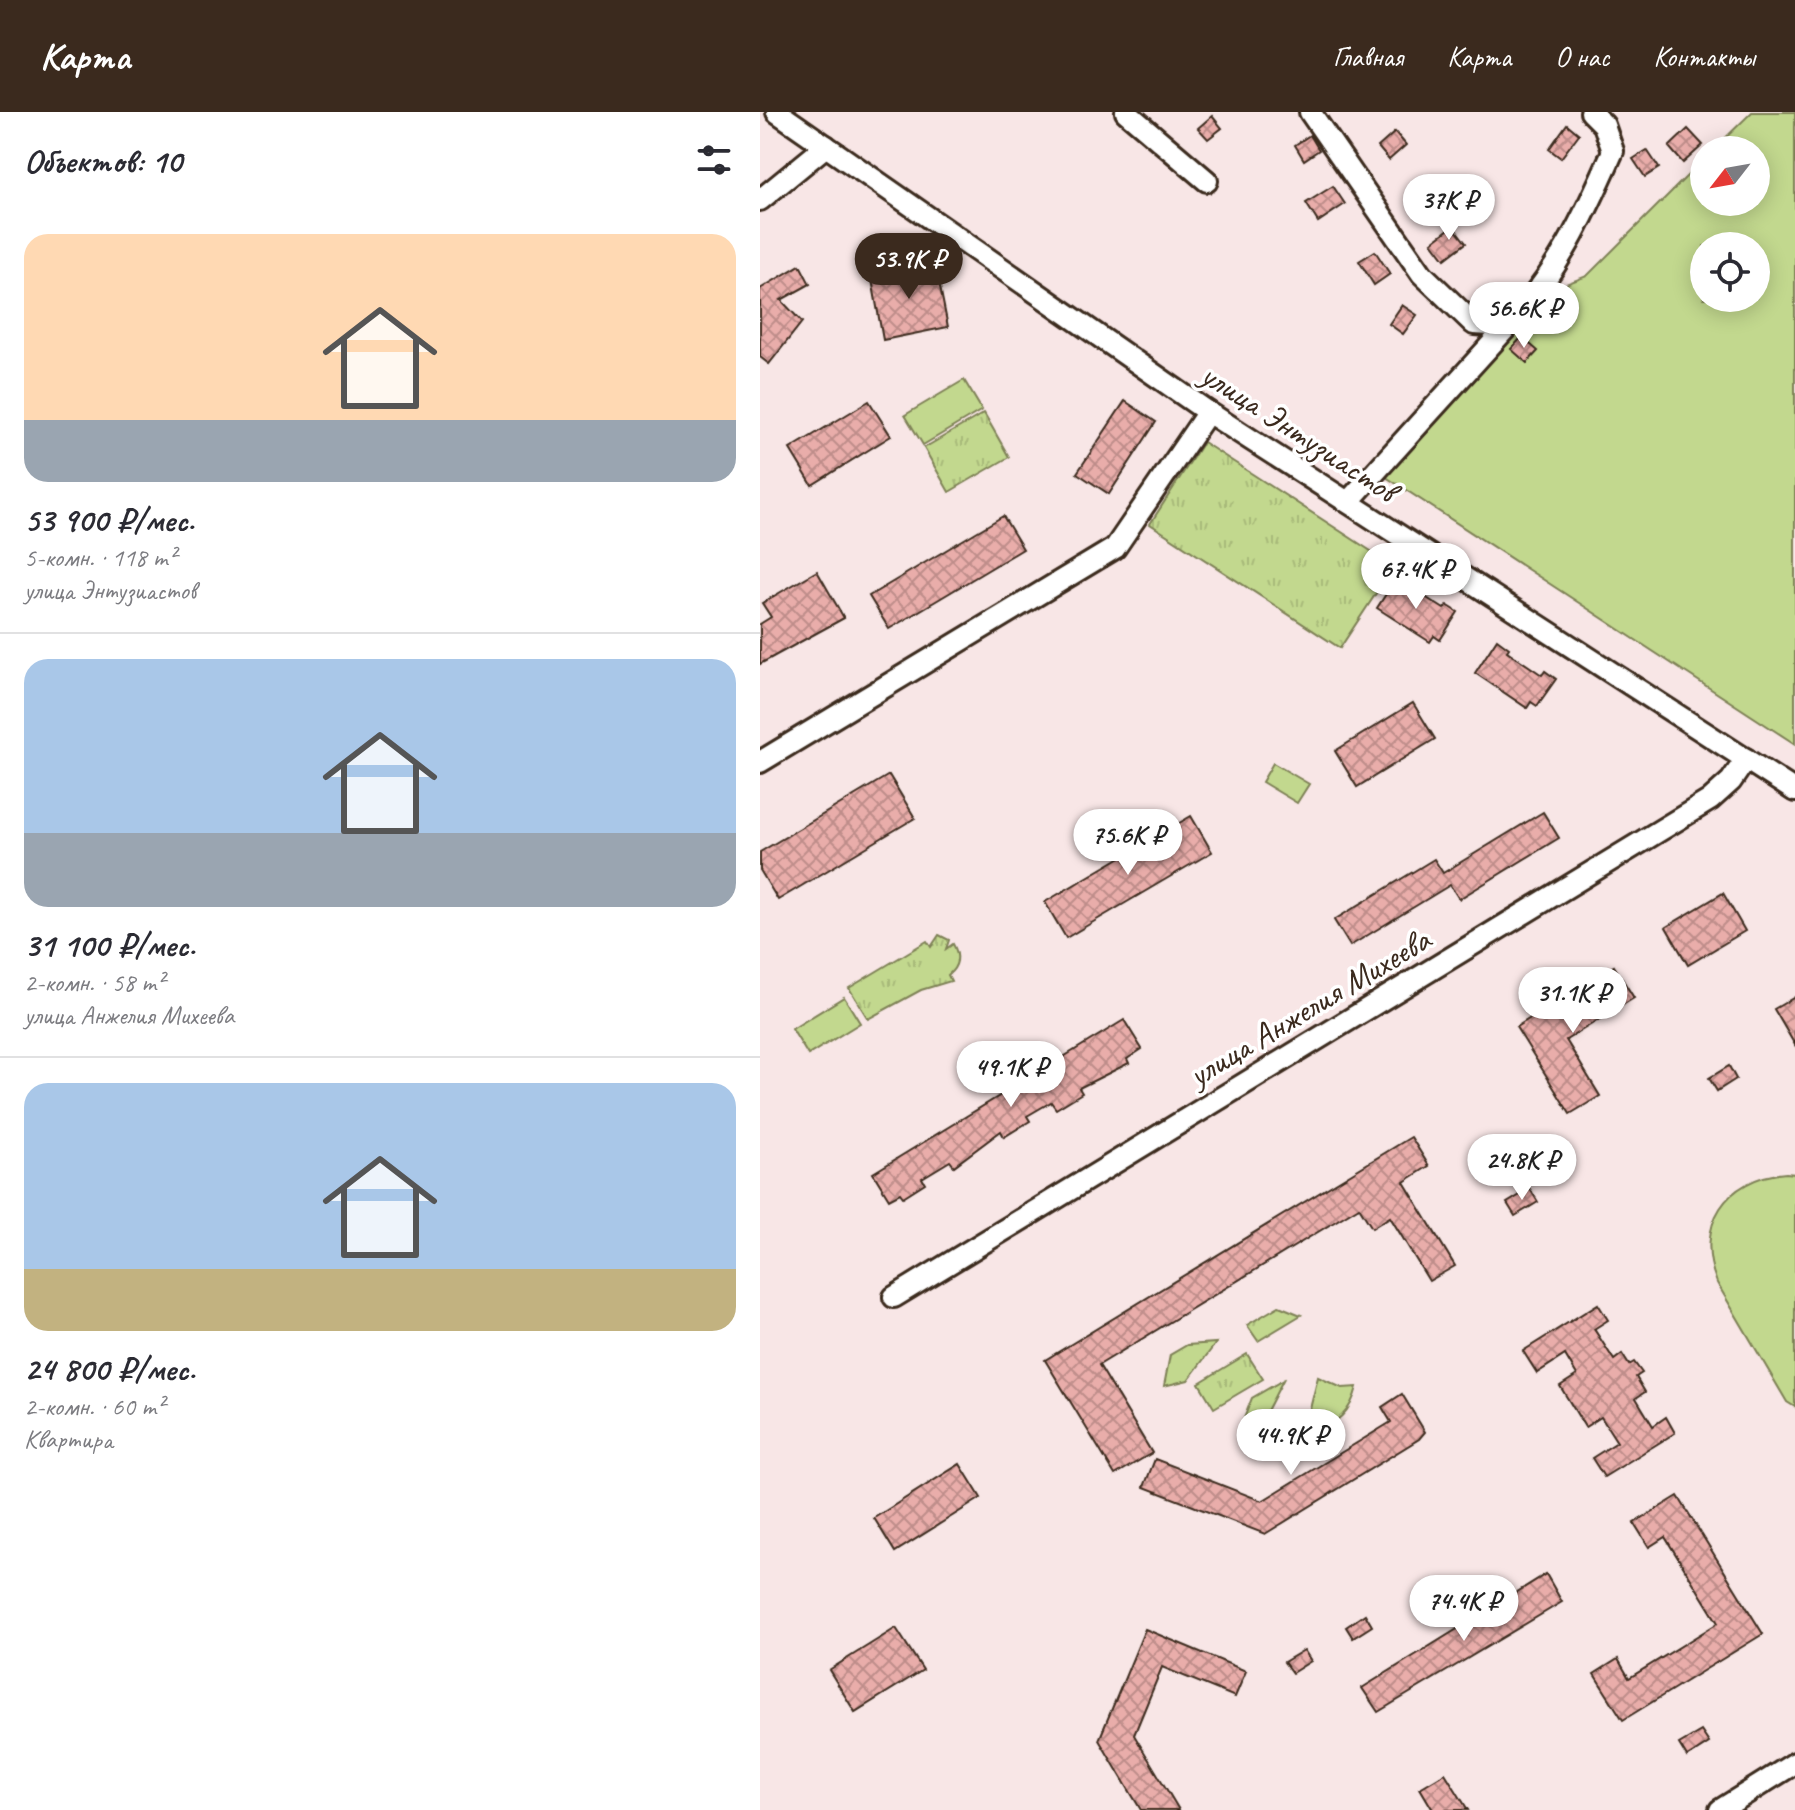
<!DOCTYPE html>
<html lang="ru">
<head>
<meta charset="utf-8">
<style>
	body { margin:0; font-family:Caveat,sans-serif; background:#f7f7f7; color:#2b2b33; height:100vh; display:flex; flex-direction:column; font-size:30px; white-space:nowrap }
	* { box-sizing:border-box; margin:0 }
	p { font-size:26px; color:#7c7c81 }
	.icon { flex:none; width:44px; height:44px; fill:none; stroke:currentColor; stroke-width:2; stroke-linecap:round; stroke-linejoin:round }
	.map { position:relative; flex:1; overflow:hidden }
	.drawer { display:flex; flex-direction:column; background:#fff; width:760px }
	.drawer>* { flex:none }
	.needle { width:52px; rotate:239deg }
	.tools { position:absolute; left:930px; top:24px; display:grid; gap:16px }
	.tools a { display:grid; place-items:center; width:80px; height:80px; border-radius:50%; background:#fff; box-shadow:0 4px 20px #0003; font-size:40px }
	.price { position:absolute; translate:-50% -68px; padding:0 18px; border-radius:28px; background:#fff; color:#222; font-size:26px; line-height:52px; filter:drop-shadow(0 2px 4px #0008) }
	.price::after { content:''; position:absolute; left:50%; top:48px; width:24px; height:18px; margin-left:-12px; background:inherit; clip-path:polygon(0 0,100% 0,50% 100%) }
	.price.on { background:#3b2a1e; color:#fff }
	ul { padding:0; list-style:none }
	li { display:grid; align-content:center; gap:16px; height:424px; padding:0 24px }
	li+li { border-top:2px solid #e1e1e2 }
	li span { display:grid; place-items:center; height:248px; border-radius:24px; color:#555 }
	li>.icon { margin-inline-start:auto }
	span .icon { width:144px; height:144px; fill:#fffc; stroke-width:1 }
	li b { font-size:34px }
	h2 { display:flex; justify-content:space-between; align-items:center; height:96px; padding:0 24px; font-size:34px }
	header { display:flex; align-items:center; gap:48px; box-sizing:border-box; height:112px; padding:0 40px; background:#3b2a1e; color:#fff }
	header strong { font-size:38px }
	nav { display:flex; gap:44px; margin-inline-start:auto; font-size:28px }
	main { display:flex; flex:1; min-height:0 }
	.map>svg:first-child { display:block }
	.green { fill:#c2d88e; stroke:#7e8156; stroke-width:2; fill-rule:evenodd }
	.park { fill:url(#park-tufts); stroke:#7e8156; stroke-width:2 }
	.building { fill:url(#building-cross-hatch); stroke:#3b2a1e; stroke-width:2 }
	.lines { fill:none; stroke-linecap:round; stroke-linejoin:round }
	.minor-casing { stroke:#3b2a1e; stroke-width:26 }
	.minor { stroke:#fff; stroke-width:20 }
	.labels { text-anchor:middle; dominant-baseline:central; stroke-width:7; stroke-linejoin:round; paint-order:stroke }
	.street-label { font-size:34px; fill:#3b2a1e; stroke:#fff }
</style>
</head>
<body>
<header>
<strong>Карта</strong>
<nav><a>Главная</a><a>Карта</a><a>О нас</a><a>Контакты</a></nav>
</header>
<main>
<section class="drawer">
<h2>Объектов: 10<svg class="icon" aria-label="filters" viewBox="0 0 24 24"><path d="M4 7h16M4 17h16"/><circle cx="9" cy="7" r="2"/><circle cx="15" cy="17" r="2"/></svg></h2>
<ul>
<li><span style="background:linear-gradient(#ffd9b3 75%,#9aa5b1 0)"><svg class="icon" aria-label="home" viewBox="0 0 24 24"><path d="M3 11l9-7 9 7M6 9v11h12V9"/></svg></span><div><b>53 900 ₽/мес.</b><p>5-комн. · 118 m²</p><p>улица Энтузиастов</p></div></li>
<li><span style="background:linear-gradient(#a9c7e8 70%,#9aa5b1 0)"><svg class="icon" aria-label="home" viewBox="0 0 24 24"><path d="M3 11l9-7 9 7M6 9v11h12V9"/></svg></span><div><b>31 100 ₽/мес.</b><p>2-комн. · 58 m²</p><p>улица Анжелия Михеева</p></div></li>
<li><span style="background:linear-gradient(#a9c7e8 75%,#c2b280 0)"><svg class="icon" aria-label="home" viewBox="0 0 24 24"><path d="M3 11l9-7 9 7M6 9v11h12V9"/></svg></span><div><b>24 800 ₽/мес.</b><p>2-комн. · 60 m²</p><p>Квартира</p></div></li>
</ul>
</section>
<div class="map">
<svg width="1035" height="1698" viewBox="0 0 1035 1698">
	<defs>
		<pattern id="park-tufts" width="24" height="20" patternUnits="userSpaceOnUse" patternTransform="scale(2)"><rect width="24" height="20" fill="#c2d88e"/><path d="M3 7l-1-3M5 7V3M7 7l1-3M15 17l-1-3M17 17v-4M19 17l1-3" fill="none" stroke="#a8ba7a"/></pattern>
		<pattern id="building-cross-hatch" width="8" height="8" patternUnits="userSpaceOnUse" patternTransform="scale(2)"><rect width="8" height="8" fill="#e9adaa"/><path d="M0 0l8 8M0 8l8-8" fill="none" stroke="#be8d8a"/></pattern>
	</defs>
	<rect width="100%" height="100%" fill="#f8e6e6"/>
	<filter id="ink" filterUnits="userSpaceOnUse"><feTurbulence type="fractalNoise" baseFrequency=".0125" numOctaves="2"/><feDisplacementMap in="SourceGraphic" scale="16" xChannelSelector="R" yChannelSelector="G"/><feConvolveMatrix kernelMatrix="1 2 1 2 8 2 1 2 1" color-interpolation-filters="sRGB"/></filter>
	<g filter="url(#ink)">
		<!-- green -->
		<g class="green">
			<path d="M 992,0 L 1035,0 L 1035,632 L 620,361 L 727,242 L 795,176 L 827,164 L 944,47 L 944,90 L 996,90 L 996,38 L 953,38 ZM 944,134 L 996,134 L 996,186 L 944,186 Z"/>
			<path d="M 204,268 L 222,298 L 163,333 L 145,303 Z"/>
			<path d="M 513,651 L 549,672 L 537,691 L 502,670 Z"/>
			<path d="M 84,885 L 100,911 L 48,943 L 32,917 Z"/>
			<path d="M 1026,1061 L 1035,1062 L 1035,1295 L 1027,1290 L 957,1171 C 934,1114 965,1066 1026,1061 Z"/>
			<path d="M 456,1231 L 428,1268 L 404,1274 L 410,1243 L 427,1233 Z"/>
			<path d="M 558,1265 L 582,1276 L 597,1275 C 589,1308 570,1312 542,1329 Z"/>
			<path d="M 523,1268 L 498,1316 L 483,1309 L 492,1286 Z"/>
		</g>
		<!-- park -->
		<g class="park">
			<path d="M 224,301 L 249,345 L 189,380 L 164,336 Z"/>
			<path d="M 443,330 L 634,454 L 580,536 L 390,412 Z"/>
			<path d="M 179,823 L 189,828 L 186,837 L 193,832 C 200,844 199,854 188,863 L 191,869 L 161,878 L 108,907 L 89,876 L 167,829 L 171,835 Z"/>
			<path d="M 519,1194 L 541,1203 L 498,1229 L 487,1213 Z"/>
			<path d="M 487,1242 L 503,1267 L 454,1296 L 439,1271 Z"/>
		</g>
		<!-- building -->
		<g class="building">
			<path d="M 452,4 L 462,16 L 448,27 L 438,16 Z"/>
			<path d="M 807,12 L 819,22 L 801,46 L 789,37 Z"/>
			<path d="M 928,17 L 943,33 L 923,51 L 909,35 Z"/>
			<path d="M 635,20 L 646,33 L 629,48 L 618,35 Z"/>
			<path d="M 550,23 L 559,38 L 544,48 L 535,33 Z"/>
			<path d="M 887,38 L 899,56 L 885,65 L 873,47 Z"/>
			<path d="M 573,74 L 585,92 L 558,110 L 546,91 Z"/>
			<path d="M 693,114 L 706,131 L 685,147 L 672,130 Z"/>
			<path d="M 615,139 L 630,162 L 614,173 L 599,149 Z"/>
			<path d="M 175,150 L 188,215 L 123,228 L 111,162 Z"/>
			<path d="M 40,153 L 50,172 L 21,188 L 42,210 L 9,252 L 0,245 L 0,177 Z"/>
			<path d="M 642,193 L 657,203 L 643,222 L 629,212 Z"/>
			<path d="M 762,225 L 778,239 L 767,251 L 751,237 Z"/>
			<path d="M 109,289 L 131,324 L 52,373 L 30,337 Z"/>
			<path d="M 365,289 L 396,310 L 349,382 L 317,361 Z"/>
			<path d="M 243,404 L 263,437 L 129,517 L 109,484 Z"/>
			<path d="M 57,459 L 84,506 L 0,552 L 0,512 L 11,505 L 2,491 Z"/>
			<path d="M 639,462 L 651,470 L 648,474 L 684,497 L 687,493 L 698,500 L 680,528 L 674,524 L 670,530 L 617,496 Z"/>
			<path d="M 737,527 L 749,536 L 747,539 L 782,563 L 785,559 L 796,567 L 777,594 L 771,590 L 767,596 L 715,561 Z"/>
			<path d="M 653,591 L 675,627 L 597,675 L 575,639 Z"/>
			<path d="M 129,663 L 155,706 L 18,788 L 0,758 L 0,740 Z"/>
			<path d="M 783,700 L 799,726 L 699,787 L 690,773 L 590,834 L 574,808 L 674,747 L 683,761 Z"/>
			<path d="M 431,704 L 452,740 L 306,826 L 285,790 Z"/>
			<path d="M 963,781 L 985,819 L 928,853 L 906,815 Z"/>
			<path d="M 854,854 L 874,886 L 806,928 L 840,984 L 810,1002 L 756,915 Z"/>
			<path d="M 1035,885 L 1035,933 L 1014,897 Z"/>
			<path d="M 364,908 L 382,937 L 367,947 L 369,951 L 319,976 L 322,981 L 296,997 L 291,990 L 267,1004 L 270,1009 L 244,1025 L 241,1019 L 194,1054 L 190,1049 L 162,1066 L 165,1071 L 143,1085 L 140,1081 L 129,1087 L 113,1061 Z"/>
			<path d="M 969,954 L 976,967 L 957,979 L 949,966 Z"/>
			<path d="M 651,1025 L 669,1054 L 644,1070 L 695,1154 L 669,1169 L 630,1105 L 612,1116 L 599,1095 L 339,1253 L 392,1341 L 355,1363 L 285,1248 Z"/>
			<path d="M 770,1077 L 778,1090 L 755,1104 L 747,1091 Z"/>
			<path d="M 838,1192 L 848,1208 L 834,1217 L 854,1248 L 862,1242 L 869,1253 L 874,1250 L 882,1261 L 876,1265 L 885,1280 L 876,1286 L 893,1314 L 906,1305 L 915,1321 L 844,1365 L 832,1346 L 857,1330 L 841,1305 L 825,1315 L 800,1274 L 817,1263 L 805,1243 L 777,1261 L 763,1239 Z"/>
			<path d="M 642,1282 L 665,1320 L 659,1327 L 505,1422 L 384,1375 L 395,1347 L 502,1389 L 631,1310 L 622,1295 Z"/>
			<path d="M 200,1352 L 221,1386 L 135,1440 L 114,1406 Z"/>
			<path d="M 918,1384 L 1003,1522 L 863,1608 L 834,1562 L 858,1547 L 869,1566 L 958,1511 L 905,1425 L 889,1435 L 874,1411 Z"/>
			<path d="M 786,1462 L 802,1490 L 618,1600 L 602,1576 Z"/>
			<path d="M 605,1502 L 612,1514 L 593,1526 L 586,1515 Z"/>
			<path d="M 136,1516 L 163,1558 L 95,1600 L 69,1558 Z"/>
			<path d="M 385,1517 L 486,1559 L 475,1585 L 402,1555 L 374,1623 L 419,1698 L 381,1698 L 339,1628 Z"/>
			<path d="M 544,1538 L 551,1549 L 532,1561 L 524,1550 Z"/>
			<path d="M 941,1619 L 949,1631 L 927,1645 L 919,1632 Z"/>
			<path d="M 685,1661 L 708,1698 L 673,1698 L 660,1676 Z"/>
		</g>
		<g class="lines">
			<!-- minor casing -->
			<g class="minor-casing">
				<g id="minor">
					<path d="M 17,0 L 448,300 L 1035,679"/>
					<path d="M 366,0 L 447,69"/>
					<path d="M 550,0 L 662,162 L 714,212 L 748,214 C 799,159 823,107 853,39 L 844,13 L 831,0"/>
					<path d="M 0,88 L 66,34"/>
					<path d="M 588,390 L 748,214"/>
					<path d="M 0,650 L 355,436 L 448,300"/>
					<path d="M 134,1185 L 950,688 L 971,669 L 986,647"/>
					<path d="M 960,1698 L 1035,1651"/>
				</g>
			</g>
			<!-- minor -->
			<use href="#minor" class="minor"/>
		</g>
	</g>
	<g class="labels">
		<!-- street labels -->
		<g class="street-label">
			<text transform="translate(539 320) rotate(33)">улица Энтузиастов</text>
			<text transform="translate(549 895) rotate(-31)">улица Анжелия Михеева</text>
		</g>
	</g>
</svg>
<div class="tools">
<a><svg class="needle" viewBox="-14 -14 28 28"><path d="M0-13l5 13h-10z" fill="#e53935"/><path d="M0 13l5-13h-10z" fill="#7c7c81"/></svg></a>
<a><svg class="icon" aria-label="locate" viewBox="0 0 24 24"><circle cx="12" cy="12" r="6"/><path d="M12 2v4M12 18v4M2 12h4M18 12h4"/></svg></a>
</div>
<b class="price" style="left:689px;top:130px">37K ₽</b>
<b class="price on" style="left:149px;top:189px">53.9K ₽</b>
<b class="price" style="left:764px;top:238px">56.6K ₽</b>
<b class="price" style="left:656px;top:499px">67.4K ₽</b>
<b class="price" style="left:368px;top:765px">75.6K ₽</b>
<b class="price" style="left:813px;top:923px">31.1K ₽</b>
<b class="price" style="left:251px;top:997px">49.1K ₽</b>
<b class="price" style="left:762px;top:1090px">24.8K ₽</b>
<b class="price" style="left:531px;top:1365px">44.9K ₽</b>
<b class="price" style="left:704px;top:1531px">74.4K ₽</b>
</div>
</main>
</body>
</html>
